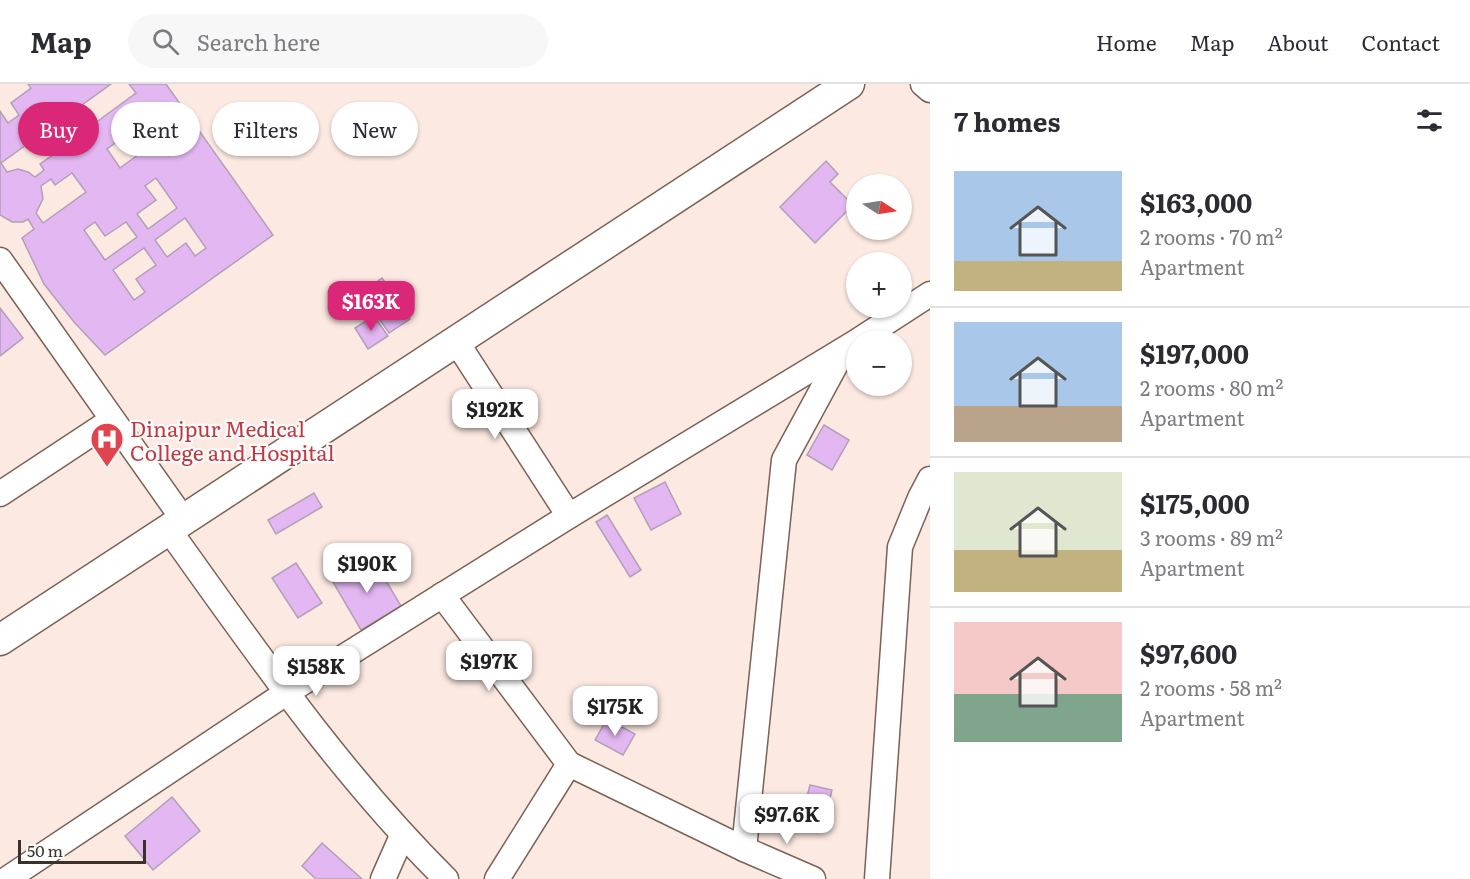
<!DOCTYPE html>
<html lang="en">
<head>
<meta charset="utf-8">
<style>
	body { margin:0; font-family:Literata,serif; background:#f7f7f7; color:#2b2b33; height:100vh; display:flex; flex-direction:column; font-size:22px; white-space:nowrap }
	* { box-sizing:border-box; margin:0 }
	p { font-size:20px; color:#7c7c81 }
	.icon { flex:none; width:33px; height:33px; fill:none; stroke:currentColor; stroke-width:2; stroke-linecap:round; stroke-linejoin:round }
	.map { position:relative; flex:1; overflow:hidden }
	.details { display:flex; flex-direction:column; background:#fff; width:540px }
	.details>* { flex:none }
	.hud { position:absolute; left:18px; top:18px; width:570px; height:54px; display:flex; gap:12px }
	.needle { width:39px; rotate:102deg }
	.tools { position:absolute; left:846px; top:90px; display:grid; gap:12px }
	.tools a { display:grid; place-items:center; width:66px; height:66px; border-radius:50%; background:#fff; box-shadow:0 2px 4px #0004; font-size:30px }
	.scale { position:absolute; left:18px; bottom:15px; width:128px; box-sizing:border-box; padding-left:6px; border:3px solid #3c302b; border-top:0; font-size:16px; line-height:21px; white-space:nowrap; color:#3c302b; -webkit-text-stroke:4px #fbfbfb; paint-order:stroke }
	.price { position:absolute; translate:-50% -51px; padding:0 14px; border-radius:12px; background:#fff; color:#222; font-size:20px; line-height:39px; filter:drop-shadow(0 2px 3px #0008) }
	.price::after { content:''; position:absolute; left:50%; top:36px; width:18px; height:14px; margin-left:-9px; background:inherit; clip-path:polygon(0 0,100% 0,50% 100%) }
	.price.active { background:#db2777; color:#fff }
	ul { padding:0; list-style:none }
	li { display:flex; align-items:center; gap:18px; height:150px; padding:0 24px }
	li+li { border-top:2px solid #e1e1e2 }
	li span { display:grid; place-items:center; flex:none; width:168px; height:120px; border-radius:0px; color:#555 }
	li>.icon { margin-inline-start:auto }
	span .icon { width:72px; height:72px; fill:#fffc; stroke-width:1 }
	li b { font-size:26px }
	h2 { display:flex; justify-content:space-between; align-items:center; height:72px; padding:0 24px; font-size:26px }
	.pill { padding:0 21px; border-radius:27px; background:#fff; box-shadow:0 2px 4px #0004; font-size:21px; line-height:54px }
	.pill.active { background:#db2777; color:#fff }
	header { display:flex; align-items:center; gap:36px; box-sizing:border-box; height:84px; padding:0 30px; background:#fff; border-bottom:2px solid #e1e1e2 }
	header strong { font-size:28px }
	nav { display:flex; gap:33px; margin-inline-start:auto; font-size:21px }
	.search { width:420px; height:54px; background:#f7f7f7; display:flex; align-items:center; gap:15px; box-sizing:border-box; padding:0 21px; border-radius:33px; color:#7c7c81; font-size:22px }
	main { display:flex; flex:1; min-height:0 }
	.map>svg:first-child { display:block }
	.building { fill:#e3b7f1; stroke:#b1a0b7; stroke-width:1.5; fill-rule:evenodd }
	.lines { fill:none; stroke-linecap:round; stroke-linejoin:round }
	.minor-casing { stroke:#7b6256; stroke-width:27 }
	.major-casing { stroke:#7b6256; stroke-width:33 }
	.minor { stroke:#fff; stroke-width:24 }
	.major { stroke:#fff; stroke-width:30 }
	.labels { text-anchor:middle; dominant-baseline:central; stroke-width:4.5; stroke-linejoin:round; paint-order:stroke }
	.health-label { font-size:21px; fill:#be3a42; stroke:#fbfbfb; text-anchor:start }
</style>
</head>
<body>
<header>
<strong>Map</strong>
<div class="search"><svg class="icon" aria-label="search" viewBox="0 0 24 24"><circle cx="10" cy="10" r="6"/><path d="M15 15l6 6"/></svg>Search here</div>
<nav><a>Home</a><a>Map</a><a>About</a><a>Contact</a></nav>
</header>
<main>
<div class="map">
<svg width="930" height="795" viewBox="0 0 930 795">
	<rect width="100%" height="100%" fill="#fceae2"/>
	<!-- building -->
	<g class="building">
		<path d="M 28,0 L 111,0 L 78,24 L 91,42 L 136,9 L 129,0 L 166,0 L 273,151 L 105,271 L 74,238 L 44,200 L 22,154 L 34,145 L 28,135 L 23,138 L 12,138 L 0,131 L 0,27 L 8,39 L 19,31 L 11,19 L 31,4 ZM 152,33 L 165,51 L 120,84 L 107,65 ZM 43,49 L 57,68 L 40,80 L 44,86 L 35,93 L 28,88 L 18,85 L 7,88 L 1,79 ZM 72,89 L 86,108 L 43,139 L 36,129 L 43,115 L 41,102 L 51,95 L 55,101 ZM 156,94 L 177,124 L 148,145 L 137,130 L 156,116 L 145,102 ZM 185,134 L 206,164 L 195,172 L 186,159 L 167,173 L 155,156 ZM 95,138 L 105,152 L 126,138 L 137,153 L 105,176 L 84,146 ZM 144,164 L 156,181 L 136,195 L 145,208 L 134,216 L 113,186 Z"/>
		<path d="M 826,77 L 838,90 L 830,98 L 853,121 L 815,159 L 780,123 Z"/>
		<path d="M 382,194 L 410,235 L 389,249 L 369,220 L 364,223 L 357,212 Z"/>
		<path d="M 0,224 L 23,254 L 0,272 Z"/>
		<path d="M 374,232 L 388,252 L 368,265 L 355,244 Z"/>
		<path d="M 824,341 L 849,356 L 832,386 L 807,371 Z"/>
		<path d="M 665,398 L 681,430 L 651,446 L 634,414 Z"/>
		<path d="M 314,409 L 322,423 L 276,450 L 268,436 Z"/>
		<path d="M 607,431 L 641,486 L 630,493 L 596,438 Z"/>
		<path d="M 373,475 L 401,522 L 361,546 L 333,498 Z"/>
		<path d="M 296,479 L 322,519 L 298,534 L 272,494 Z"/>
		<path d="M 607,635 L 635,650 L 623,671 L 595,656 Z"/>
		<path d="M 810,701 L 832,706 L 828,723 L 806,717 Z"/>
		<path d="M 172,713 L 200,747 L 153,786 L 125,752 Z"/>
		<path d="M 322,759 L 362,795 L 316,795 L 302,782 Z"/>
	</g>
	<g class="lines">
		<!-- minor casing -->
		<g class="minor-casing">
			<g id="minor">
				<path d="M 923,0 L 930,6"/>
				<path d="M 0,176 L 183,435"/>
				<path d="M 859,256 L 930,210"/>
				<path d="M 456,257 L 569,432"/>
				<path d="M 0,410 L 112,336"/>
				<path d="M 169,446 C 255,566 340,690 446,795"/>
				<path d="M 442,511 L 569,680"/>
				<path d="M 744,765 L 784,376 L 842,269"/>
				<path d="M 7,795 L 286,609 L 569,432 L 856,258"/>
				<path d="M 383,795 L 402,752"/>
				<path d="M 497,795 L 569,680 L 744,765 L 813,795"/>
				<path d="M 877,795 L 900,463 L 920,414 L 930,395"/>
			</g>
		</g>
		<!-- major casing -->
		<g class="major-casing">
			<path id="major" d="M 0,556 L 849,0"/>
		</g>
		<!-- minor -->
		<use href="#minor" class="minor"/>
		<!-- major -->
		<use href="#major" class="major"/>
	</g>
	<!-- icons -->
	<defs>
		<g id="hospital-pin" transform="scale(1.725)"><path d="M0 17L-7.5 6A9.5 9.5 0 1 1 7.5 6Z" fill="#e0444e" stroke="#fbfbfb"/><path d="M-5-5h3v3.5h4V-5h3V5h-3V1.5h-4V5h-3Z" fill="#fff"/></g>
	</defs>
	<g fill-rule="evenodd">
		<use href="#hospital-pin" x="107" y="355"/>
	</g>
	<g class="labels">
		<!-- health labels -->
		<g class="health-label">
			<text x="130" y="343">Dinajpur Medical<tspan x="130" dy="24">College and Hospital</tspan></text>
		</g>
	</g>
</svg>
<div class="tools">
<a><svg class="needle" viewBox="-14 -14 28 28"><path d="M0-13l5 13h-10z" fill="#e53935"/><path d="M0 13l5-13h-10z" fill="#7c7c81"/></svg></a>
<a>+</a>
<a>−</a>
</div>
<div class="scale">50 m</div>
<b class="price active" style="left:371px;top:248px">$163K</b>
<b class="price" style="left:495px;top:356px">$192K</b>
<b class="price" style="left:367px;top:510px">$190K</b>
<b class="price" style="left:489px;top:608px">$197K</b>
<b class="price" style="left:316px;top:613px">$158K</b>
<b class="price" style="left:615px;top:653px">$175K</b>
<b class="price" style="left:787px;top:761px">$97.6K</b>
<div class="hud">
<a class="pill active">Buy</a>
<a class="pill">Rent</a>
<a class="pill">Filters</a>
<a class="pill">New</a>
</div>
</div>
<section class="details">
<h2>7 homes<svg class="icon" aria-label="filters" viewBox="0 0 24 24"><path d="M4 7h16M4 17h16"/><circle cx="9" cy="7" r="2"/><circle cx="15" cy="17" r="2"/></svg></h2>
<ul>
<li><span style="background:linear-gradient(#a9c7e8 75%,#c2b280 0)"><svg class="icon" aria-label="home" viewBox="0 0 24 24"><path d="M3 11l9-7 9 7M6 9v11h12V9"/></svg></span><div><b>$163,000</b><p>2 rooms · 70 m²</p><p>Apartment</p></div></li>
<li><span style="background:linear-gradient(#a9c7e8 70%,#b9a48a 0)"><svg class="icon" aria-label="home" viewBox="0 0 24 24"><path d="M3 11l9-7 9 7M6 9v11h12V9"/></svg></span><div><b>$197,000</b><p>2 rooms · 80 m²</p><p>Apartment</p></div></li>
<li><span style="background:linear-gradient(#dfe7d0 65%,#c2b280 0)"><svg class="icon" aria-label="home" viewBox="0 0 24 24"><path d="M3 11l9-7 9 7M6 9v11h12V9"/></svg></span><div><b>$175,000</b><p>3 rooms · 89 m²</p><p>Apartment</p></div></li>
<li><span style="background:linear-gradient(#f6c9c9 60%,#7fa58c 0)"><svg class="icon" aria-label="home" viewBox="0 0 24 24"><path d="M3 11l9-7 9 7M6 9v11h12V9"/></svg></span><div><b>$97,600</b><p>2 rooms · 58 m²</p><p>Apartment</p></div></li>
</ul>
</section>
</main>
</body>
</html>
